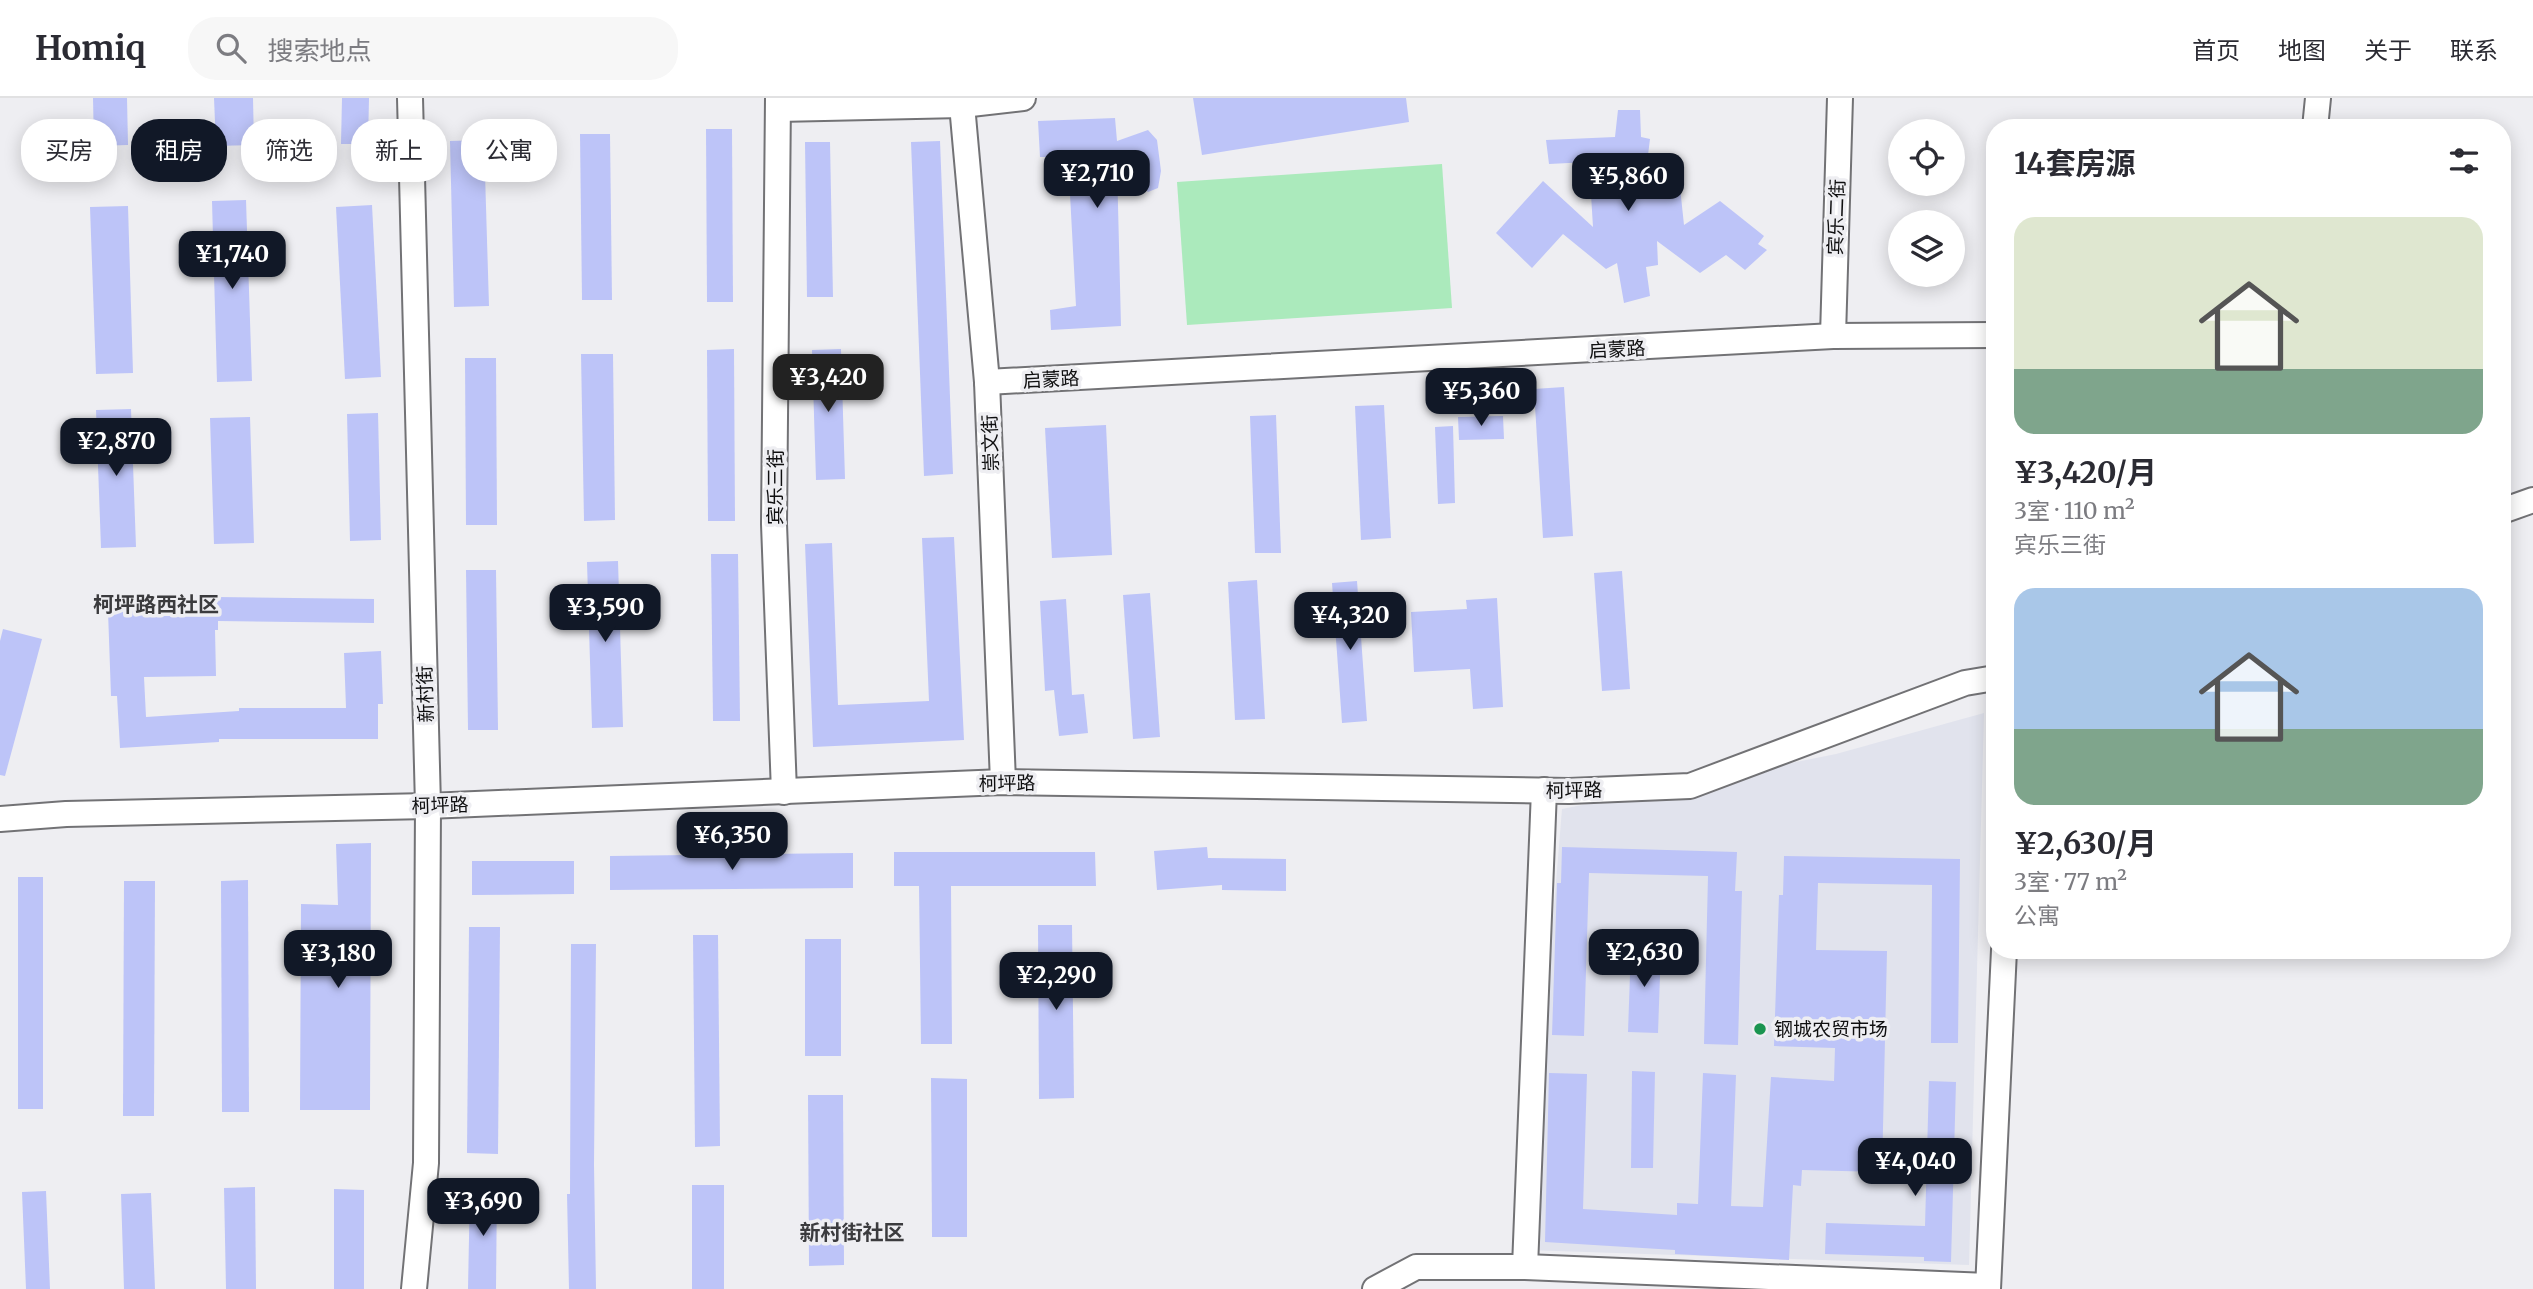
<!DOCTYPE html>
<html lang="zh">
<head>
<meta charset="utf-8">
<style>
	body { margin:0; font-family:Merriweather,"Noto Sans SC",serif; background:#f7f7f7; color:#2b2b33; height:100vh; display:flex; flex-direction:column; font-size:26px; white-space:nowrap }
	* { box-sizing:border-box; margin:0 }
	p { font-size:23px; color:#7c7c81 }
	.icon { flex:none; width:38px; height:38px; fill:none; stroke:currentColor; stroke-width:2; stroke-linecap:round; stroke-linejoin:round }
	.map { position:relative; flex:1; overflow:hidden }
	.sheet { position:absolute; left:1986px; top:21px; width:525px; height:840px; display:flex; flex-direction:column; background:#fff; border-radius:28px; box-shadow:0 4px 18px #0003 }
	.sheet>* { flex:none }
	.top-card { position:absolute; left:21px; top:21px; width:665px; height:63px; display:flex; gap:14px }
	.fabs { position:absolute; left:1888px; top:21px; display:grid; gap:14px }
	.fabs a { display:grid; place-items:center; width:77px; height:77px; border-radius:50%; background:#fff; box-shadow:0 4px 18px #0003; font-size:35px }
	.price { position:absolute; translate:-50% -60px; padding:0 16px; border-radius:14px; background:#111827; color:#fff; font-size:23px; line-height:46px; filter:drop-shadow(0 2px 4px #0008) }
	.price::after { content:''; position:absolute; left:50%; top:42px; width:21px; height:16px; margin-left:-10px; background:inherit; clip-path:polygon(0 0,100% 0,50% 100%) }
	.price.selected { background:#222; color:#fff }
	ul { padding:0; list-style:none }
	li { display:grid; align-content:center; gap:14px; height:371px; padding:0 28px }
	li span { display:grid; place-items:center; height:217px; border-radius:21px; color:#555 }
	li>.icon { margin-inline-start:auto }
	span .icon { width:126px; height:126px; fill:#fffc; stroke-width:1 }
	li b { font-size:30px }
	h2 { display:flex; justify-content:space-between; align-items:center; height:84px; padding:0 28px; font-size:30px }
	.pill { padding:0 24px; border-radius:28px; background:#fff; box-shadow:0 4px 18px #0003; font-size:24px; line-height:63px }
	.pill.selected { background:#111827; color:#fff }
	header { display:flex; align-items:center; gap:42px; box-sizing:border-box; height:98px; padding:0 35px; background:#fff; border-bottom:2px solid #e1e1e2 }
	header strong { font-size:33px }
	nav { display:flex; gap:38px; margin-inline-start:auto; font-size:24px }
	.search { width:490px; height:63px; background:#f7f7f7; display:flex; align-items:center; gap:18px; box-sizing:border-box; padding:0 24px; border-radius:28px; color:#7c7c81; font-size:26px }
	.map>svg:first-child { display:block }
	.built { fill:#e1e3ed }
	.green { fill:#abeabc }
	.building { fill:#bdc4f8 }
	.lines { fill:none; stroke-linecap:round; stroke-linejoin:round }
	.minor-casing { stroke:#727275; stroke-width:28 }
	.minor { stroke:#fff; stroke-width:24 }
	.poi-dot { fill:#1a9450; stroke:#eeeef2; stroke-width:2.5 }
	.labels { text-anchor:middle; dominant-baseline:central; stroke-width:7; stroke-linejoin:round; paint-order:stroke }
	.street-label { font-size:19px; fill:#0f0f10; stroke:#eeeef2 }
	.poi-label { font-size:19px; fill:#0f0f10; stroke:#eeeef2; text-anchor:start }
	.neighbourhood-label { font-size:21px; font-weight:bold; fill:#3b3b3e; stroke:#eeeef2 }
</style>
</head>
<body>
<header>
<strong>Homiq</strong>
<div class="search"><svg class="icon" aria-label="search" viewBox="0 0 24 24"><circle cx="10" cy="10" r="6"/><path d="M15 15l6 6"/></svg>搜索地点</div>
<nav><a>首页</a><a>地图</a><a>关于</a><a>联系</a></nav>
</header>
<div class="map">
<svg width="2533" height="1191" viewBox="0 0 2533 1191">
	<rect width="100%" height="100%" fill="#eeeef2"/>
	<!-- built -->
	<path class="built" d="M 1984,615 L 1969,1167 L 1526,1152 L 1562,711 L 1836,656 Z"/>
	<!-- green -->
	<path class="green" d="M 1442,66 L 1452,210 L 1187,227 L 1177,84 Z"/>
	<!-- building -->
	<g class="building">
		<path d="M 93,0 L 127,0 L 128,47 L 94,48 Z"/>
		<path d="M 214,0 L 253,0 L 254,47 L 216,48 Z"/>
		<path d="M 342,0 L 369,0 L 368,46 L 341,46 Z"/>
		<path d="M 1193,0 L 1406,0 L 1409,24 L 1202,57 Z"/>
		<path d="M 1618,12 L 1640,12 L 1641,39 L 1650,41 L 1647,65 L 1677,61 L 1684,127 L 1720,103 L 1764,138 L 1758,146 L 1767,152 L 1745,172 L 1726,157 L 1700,175 L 1657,143 L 1658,167 L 1646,169 L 1650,198 L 1624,205 L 1617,165 L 1606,171 L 1563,136 L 1532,170 L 1496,135 L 1543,83 L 1593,129 L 1589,64 L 1549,66 L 1546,42 L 1615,39 Z"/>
		<path d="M 1115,20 L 1117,43 L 1148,32 L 1157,42 L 1161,73 L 1158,90 L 1148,94 L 1117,67 L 1121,228 L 1051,232 L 1050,212 L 1076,208 L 1068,59 L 1040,59 L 1038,23 Z"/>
		<path d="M 706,31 L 732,31 L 733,204 L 707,204 Z"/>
		<path d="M 580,36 L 610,36 L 612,202 L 582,202 Z"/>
		<path d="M 484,42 L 489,208 L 454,209 L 450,43 Z"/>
		<path d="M 940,43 L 953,376 L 924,378 L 911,44 Z"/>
		<path d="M 805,44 L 830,44 L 833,199 L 807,199 Z"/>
		<path d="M 246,102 L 252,283 L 217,284 L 212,103 Z"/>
		<path d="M 372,107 L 381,279 L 345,281 L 336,109 Z"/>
		<path d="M 128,108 L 133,275 L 96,276 L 90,109 Z"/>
		<path d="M 734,251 L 735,423 L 708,423 L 707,252 Z"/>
		<path d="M 841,251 L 845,381 L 816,382 L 812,252 Z"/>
		<path d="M 581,256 L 613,256 L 615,422 L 584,423 Z"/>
		<path d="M 465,260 L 496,260 L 497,427 L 466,427 Z"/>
		<path d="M 1564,289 L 1573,438 L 1543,440 L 1534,291 Z"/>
		<path d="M 1384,307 L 1391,440 L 1361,442 L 1355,308 Z"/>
		<path d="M 131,311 L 136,449 L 101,450 L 96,312 Z"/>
		<path d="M 378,315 L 381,442 L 350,443 L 347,316 Z"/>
		<path d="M 1276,317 L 1281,455 L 1255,455 L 1250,318 Z"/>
		<path d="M 1503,318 L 1504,341 L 1459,342 L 1458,319 Z"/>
		<path d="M 250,319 L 254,445 L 214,446 L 210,320 Z"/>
		<path d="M 1106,327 L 1112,457 L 1052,460 L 1045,330 Z"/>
		<path d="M 1453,328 L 1455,405 L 1438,406 L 1435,329 Z"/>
		<path d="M 954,439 L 964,642 L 813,649 L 805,446 L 832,445 L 838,607 L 929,603 L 922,440 Z"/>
		<path d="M 711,456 L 738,456 L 740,623 L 713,623 Z"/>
		<path d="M 618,463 L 623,629 L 592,630 L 587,464 Z"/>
		<path d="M 466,472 L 496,472 L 498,632 L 468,632 Z"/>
		<path d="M 1622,473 L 1630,591 L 1602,593 L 1594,475 Z"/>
		<path d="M 1257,482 L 1265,621 L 1235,622 L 1228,484 Z"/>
		<path d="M 1357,483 L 1367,623 L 1342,625 L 1332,485 Z"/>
		<path d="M 1150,495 L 1160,639 L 1133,641 L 1123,497 Z"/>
		<path d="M 217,496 L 217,499 L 374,501 L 374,525 L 218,523 L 218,532 L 215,532 L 216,578 L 144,579 L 146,619 L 239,613 L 239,610 L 346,610 L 344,555 L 381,553 L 383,606 L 378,606 L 378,641 L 219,641 L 219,644 L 120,650 L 117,598 L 111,598 L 108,513 L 143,511 L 143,498 Z"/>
		<path d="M 1497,500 L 1503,609 L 1473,611 L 1470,571 L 1414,574 L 1411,514 L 1467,511 L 1466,502 Z"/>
		<path d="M 1066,501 L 1072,597 L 1084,596 L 1088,635 L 1059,638 L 1054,592 L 1045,593 L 1040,503 Z"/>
		<path d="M 3,531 L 42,541 L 5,678 L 0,677 L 0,543 Z"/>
		<path d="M 371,745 L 370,1012 L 300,1012 L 301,806 L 338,807 L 336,746 Z"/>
		<path d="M 1207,749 L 1208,760 L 1286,761 L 1286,793 L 1222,792 L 1222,787 L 1157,792 L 1154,753 Z"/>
		<path d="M 1562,749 L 1737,754 L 1735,793 L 1742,793 L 1738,947 L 1704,946 L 1708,778 L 1589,775 L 1584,938 L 1552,937 L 1557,785 L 1561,785 Z"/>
		<path d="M 894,754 L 1095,754 L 1096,788 L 951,788 L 952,946 L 921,946 L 919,788 L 894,788 Z"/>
		<path d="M 853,755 L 853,790 L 610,792 L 610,758 Z"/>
		<path d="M 1784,758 L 1960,761 L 1958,945 L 1931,945 L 1932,787 L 1818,785 L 1816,852 L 1887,853 L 1882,1074 L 1802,1072 L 1801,1088 L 1793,1087 L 1789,1162 L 1675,1156 L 1675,1152 L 1545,1144 L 1549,975 L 1587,976 L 1583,1111 L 1677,1117 L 1677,1105 L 1698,1106 L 1703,975 L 1736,977 L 1731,1108 L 1763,1109 L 1771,979 L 1834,983 L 1835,950 L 1774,948 L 1779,797 L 1783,797 Z"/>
		<path d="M 472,763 L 574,763 L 574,796 L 472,797 Z"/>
		<rect x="18" y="779" width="25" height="232"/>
		<path d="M 248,782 L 249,1014 L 222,1014 L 221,783 Z"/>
		<path d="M 124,783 L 155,783 L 154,1018 L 123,1018 Z"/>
		<path d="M 1038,827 L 1072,827 L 1074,1000 L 1039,1001 Z"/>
		<path d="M 469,829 L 500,829 L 498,1056 L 467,1055 Z"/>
		<path d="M 693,837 L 718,837 L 720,1048 L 695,1049 Z"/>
		<rect x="805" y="841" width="36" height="117"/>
		<path d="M 571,846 L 596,846 L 594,1067 L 596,1191 L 569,1191 L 567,1096 L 570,1096 Z"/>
		<path d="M 1631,848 L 1661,849 L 1658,935 L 1628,934 Z"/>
		<path d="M 1632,973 L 1655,974 L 1653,1070 L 1631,1070 Z"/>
		<path d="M 931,980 L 967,981 L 967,1139 L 932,1139 Z"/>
		<path d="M 1929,983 L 1956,984 L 1951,1164 L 1924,1163 L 1924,1159 L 1825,1156 L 1826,1125 L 1925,1128 Z"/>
		<path d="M 808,997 L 843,997 L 844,1167 L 809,1168 Z"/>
		<rect x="692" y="1087" width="32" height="104"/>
		<path d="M 255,1089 L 256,1191 L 226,1191 L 224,1090 Z"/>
		<path d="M 470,1089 L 497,1089 L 496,1191 L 468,1191 Z"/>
		<path d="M 334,1091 L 364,1092 L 364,1191 L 334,1191 Z"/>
		<path d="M 46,1093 L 50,1191 L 26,1191 L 22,1094 Z"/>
		<path d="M 151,1095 L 155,1191 L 124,1191 L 121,1096 Z"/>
	</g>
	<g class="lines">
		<!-- minor casing -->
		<g class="minor-casing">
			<g id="minor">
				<path d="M 410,0 L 428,708 L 426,1065 L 414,1191"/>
				<path d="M 778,0 L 774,426 L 784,694"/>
				<path d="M 962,7 L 987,284 L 1003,684"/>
				<path d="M 778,11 L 962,7 L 1023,0"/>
				<path d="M 2315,30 L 2318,0"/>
				<path d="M 1833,238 L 1840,0"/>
				<path d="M 987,284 L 1833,238 L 1995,237"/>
				<path d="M 2502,413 L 2533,402"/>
				<path d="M 0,721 L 66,716 L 428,708 L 1003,684 L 1569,693 L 1690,688 L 1965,585 L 1995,580"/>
				<path d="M 1525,1169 L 1544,692"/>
				<path d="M 1375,1191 L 1416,1169 L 1525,1169 L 1988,1188"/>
				<path d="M 1988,1191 L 2004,852"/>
			</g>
		</g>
		<!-- minor -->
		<use href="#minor" class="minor"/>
	</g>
	<!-- markers -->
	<circle class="poi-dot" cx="1760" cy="931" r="7"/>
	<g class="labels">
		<!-- street labels -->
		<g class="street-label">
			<text transform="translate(1836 119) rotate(-88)">宾乐二街</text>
			<text transform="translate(1617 251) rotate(-3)">启蒙路</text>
			<text transform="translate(1051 281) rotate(-3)">启蒙路</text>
			<text transform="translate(990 345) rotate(-92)">崇文街</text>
			<text transform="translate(775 389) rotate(-90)">宾乐三街</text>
			<text transform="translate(425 596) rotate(-92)">新村街</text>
			<text transform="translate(1007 685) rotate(-1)">柯坪路</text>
			<text transform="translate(1574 692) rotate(-1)">柯坪路</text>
			<text transform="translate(440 707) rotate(-2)">柯坪路</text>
		</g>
		<!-- poi labels -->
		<g class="poi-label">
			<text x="1774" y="931">钢城农贸市场</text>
		</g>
		<!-- neighbourhood labels -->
		<g class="neighbourhood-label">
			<text x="156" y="506">柯坪路西社区</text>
			<text x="852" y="1134">新村街社区</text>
		</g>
	</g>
</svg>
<div class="fabs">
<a><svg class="icon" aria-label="locate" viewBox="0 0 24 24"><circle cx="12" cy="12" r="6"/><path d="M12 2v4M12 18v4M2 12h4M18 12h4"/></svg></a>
<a><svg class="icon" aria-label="layers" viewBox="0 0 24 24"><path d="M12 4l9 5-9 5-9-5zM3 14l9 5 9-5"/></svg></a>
</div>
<b class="price" style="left:1097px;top:112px">¥2,710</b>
<b class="price" style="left:1628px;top:115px">¥5,860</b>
<b class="price" style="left:232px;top:193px">¥1,740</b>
<b class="price selected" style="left:828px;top:316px">¥3,420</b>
<b class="price" style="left:1481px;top:330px">¥5,360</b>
<b class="price" style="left:116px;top:380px">¥2,870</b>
<b class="price" style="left:605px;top:546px">¥3,590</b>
<b class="price" style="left:1350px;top:554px">¥4,320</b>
<b class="price" style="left:732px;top:774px">¥6,350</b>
<b class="price" style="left:1644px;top:891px">¥2,630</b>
<b class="price" style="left:338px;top:892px">¥3,180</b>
<b class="price" style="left:1056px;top:914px">¥2,290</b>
<b class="price" style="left:1915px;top:1100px">¥4,040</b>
<b class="price" style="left:483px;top:1140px">¥3,690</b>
<div class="top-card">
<a class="pill">买房</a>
<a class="pill selected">租房</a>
<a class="pill">筛选</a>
<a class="pill">新上</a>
<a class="pill">公寓</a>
</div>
<section class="sheet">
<h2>14套房源<svg class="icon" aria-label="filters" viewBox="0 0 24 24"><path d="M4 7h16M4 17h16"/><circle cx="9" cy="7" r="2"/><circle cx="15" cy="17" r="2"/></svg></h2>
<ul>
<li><span style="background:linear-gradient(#dfe7d0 70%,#7fa58c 0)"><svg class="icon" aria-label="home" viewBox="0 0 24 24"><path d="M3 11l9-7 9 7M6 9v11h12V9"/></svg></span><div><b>¥3,420/月</b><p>3室 · 110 m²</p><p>宾乐三街</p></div></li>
<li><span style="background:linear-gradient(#a9c7e8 65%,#7fa58c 0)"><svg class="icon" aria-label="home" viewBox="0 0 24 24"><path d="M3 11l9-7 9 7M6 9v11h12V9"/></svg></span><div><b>¥2,630/月</b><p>3室 · 77 m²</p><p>公寓</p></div></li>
</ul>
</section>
</div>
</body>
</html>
